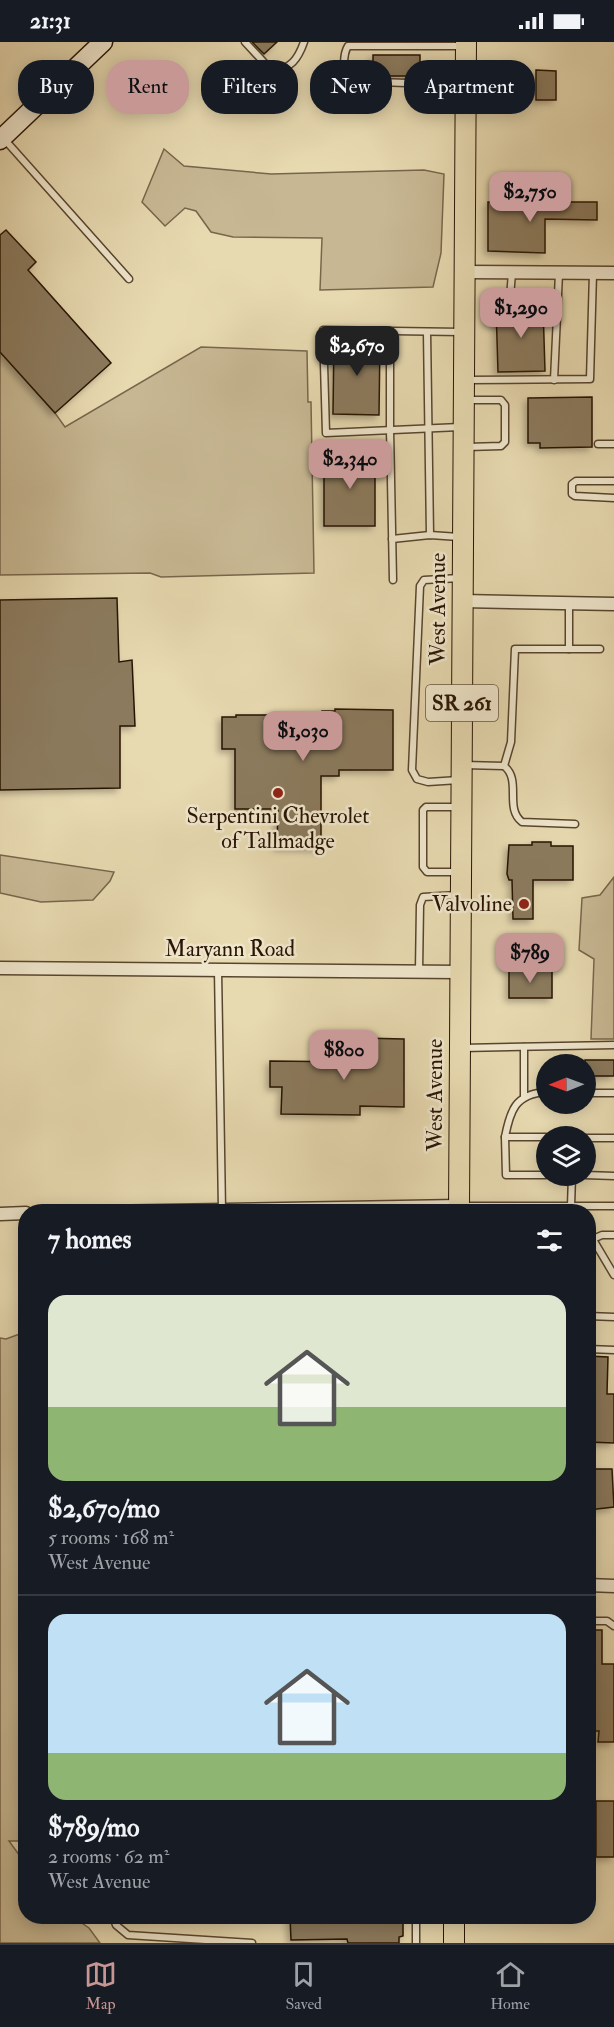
<!DOCTYPE html>
<html lang="en">
<head>
<meta charset="utf-8">
<style>
	body { margin:0; font-family:"IM FELL Double Pica",serif; background:#242831; color:#f1f3f6; height:100vh; display:flex; flex-direction:column; font-size:22px; white-space:nowrap }
	* { box-sizing:border-box; margin:0 }
	p { font-size:20px; color:#9ea1a6 }
	.icon { flex:none; width:33px; height:33px; fill:none; stroke:currentColor; stroke-width:2; stroke-linecap:round; stroke-linejoin:round }
	.map { position:relative; flex:1; overflow:hidden }
	.side { position:absolute; left:18px; top:1162px; width:578px; height:720px; display:flex; flex-direction:column; background:#171b24; border-radius:24px; box-shadow:0 3px 15px #0003 }
	.side>* { flex:none }
	.guide { position:absolute; left:18px; top:18px; width:579px; height:54px; display:flex; gap:12px }
	.needle { width:39px; rotate:269deg }
	.buttons { position:absolute; left:536px; top:1012px; display:grid; gap:12px }
	.buttons a { display:grid; place-items:center; width:60px; height:60px; border-radius:50%; background:#171b24; box-shadow:0 3px 15px #0003; font-size:30px }
	.price { position:absolute; translate:-50% -51px; padding:0 14px; border-radius:12px; background:#c59692; color:#111; font-size:20px; line-height:39px; filter:drop-shadow(0 2px 3px #0008) }
	.price::after { content:''; position:absolute; left:50%; top:36px; width:18px; height:14px; margin-left:-9px; background:inherit; clip-path:polygon(0 0,100% 0,50% 100%) }
	.price.selected { background:#222; color:#fff }
	ul { padding:0; list-style:none }
	li { display:grid; align-content:center; gap:12px; height:318px; padding:0 30px }
	li+li { border-top:2px solid #363941 }
	li span { display:grid; place-items:center; height:186px; border-radius:18px; color:#555 }
	li>.icon { margin-inline-start:auto }
	span .icon { width:108px; height:108px; fill:#fffc; stroke-width:1 }
	li b { font-size:26px }
	h2 { display:flex; justify-content:space-between; align-items:center; height:72px; padding:0 30px; font-size:26px }
	.tag { padding:0 21px; border-radius:24px; background:#171b24; box-shadow:0 3px 15px #0003; font-size:21px; line-height:54px }
	.tag.selected { background:#c59692; color:#111 }
	.status { display:flex; justify-content:space-between; align-items:center; height:42px; padding:0 30px; background:#171b24; direction:ltr }
	.status svg { height:16px; fill:currentColor }
	.dock { display:flex; justify-content:space-around; align-items:center; height:84px; border-top:2px solid #363941; background:#171b24; font-size:16px; color:#9ea1a6 }
	.dock a { display:grid; justify-items:center; gap:3px }
	.dock .selected { color:#c59692 }
	.map>svg:first-child { display:block }
	.green { fill:#c7b893; stroke:#78664b; stroke-width:1.5 }
	.building { fill:#8b7a5d; stroke:#281403; stroke-width:1.5; filter:url(#shadow) }
	.lines { fill:none; stroke-linecap:round; stroke-linejoin:round }
	.lane-casing { stroke:#58452e; stroke-width:9 }
	.street-casing { stroke:#58452e; stroke-width:15 }
	.secondary-casing { stroke:#281403; stroke-width:21 }
	.primary-casing { stroke:#281403; stroke-width:22 }
	.lane { stroke:#efe6cc; stroke-width:6 }
	.street { stroke:#efe6cc; stroke-width:12 }
	.secondary { stroke:#efe6cc; stroke-width:18 }
	.primary { stroke:#e7d9b0; stroke-width:20 }
	.poi-dot { fill:#8f2418; stroke:#efe6cc; stroke-width:2 }
	.labels { text-anchor:middle; dominant-baseline:central; stroke-width:5; stroke-linejoin:round; paint-order:stroke }
	.shield { fill:#efe6cc; stroke:#64533f; stroke-width:1.5 }
	.shield-label { font-size:21px; font-weight:bold; fill:#281403 }
	.street-label { font-size:22px; fill:#281403; stroke:#efe6cc }
	.poi-label { font-size:22px; fill:#281403; stroke:#efe6cc }
</style>
</head>
<body>
<div class="status"><b>21:31</b><svg viewBox="0 0 49 12"><path d="M0 12V9h3v3zM5 12V6h3v6zM10 12V3h3v9zM15 12V0h3v12zM26 1h20v11H26zM47 4h2v5h-2z"/></svg></div>
<div class="map">
<svg width="614" height="1901" viewBox="0 0 614 1901">
	<defs>
		<filter id="shadow"><feDropShadow dx="-3.5" dy="3.5" stdDeviation="3" flood-color="#0004"/></filter>
	</defs>
	<rect width="100%" height="100%" fill="#e7d9b0"/>
	<filter id="stains"><feTurbulence type="fractalNoise" baseFrequency=".00333" numOctaves="4"/><feColorMatrix values="0 0 0 0 .2 0 0 0 0 .09 0 0 0 0 .02 0 0 0 .5 -.17"/></filter>
	<radialGradient id="worn" r=".72"><stop offset=".6" stop-color="#630" stop-opacity="0"/><stop offset="1" stop-color="#630" stop-opacity=".3"/></radialGradient>
	<!-- green -->
	<g class="green">
		<path d="M 164,107 L 184,124 L 271,132 L 424,128 L 444,132 L 441,211 L 433,245 L 320,248 L 322,196 L 233,195 L 211,190 L 196,169 L 185,166 L 165,184 L 142,160 Z"/>
		<path d="M 201,305 L 307,309 L 308,360 L 311,360 L 314,531 L 161,535 L 150,531 L 0,533 L 0,310 L 55,371 L 65,385 Z"/>
		<path d="M 0,813 L 114,830 L 110,839 L 93,858 L 41,860 L 0,851 Z"/>
		<path d="M 614,835 L 614,997 L 591,997 L 594,917 L 579,908 L 582,856 L 600,853 Z"/>
		<path d="M 25,1290 L 26,1799 L 9,1799 L 25,1821 L 26,1875 L 73,1875 L 89,1886 L 100,1901 L 0,1901 L 0,1296 L 6,1297 Z"/>
	</g>
	<!-- building -->
	<g class="building">
		<path d="M 252,0 L 277,0 L 264,12 Z"/>
		<rect x="373" y="13" width="47" height="21"/>
		<path d="M 536,28 L 556,29 L 556,58 L 536,58 Z"/>
		<path d="M 488,160 L 597,160 L 597,178 L 545,177 L 545,211 L 488,209 Z"/>
		<path d="M 6,188 L 36,220 L 28,228 L 111,321 L 55,371 L 0,310 L 0,193 Z"/>
		<path d="M 543,264 L 545,329 L 498,330 L 496,265 Z"/>
		<path d="M 334,297 L 380,297 L 379,373 L 333,372 Z"/>
		<path d="M 592,355 L 592,405 L 540,406 L 540,401 L 528,401 L 528,356 Z"/>
		<path d="M 332,410 L 375,410 L 375,484 L 324,484 L 324,430 L 332,430 Z"/>
		<path d="M 117,556 L 119,620 L 132,618 L 135,684 L 120,684 L 120,746 L 0,748 L 0,558 Z"/>
		<path d="M 335,667 L 393,668 L 393,728 L 339,728 L 339,734 L 321,734 L 321,806 L 277,805 L 278,767 L 235,767 L 235,707 L 222,707 L 222,675 L 236,675 L 236,673 L 322,673 L 322,669 L 335,669 Z"/>
		<path d="M 532,800 L 551,800 L 551,804 L 573,804 L 573,838 L 533,838 L 533,877 L 513,877 L 512,838 L 509,838 L 507,832 L 509,803 L 532,803 Z"/>
		<rect x="509" y="929" width="43" height="27"/>
		<path d="M 360,996 L 404,997 L 404,1065 L 360,1064 L 360,1073 L 281,1072 L 282,1045 L 270,1045 L 270,1019 L 359,1020 Z"/>
		<rect x="585" y="1018" width="29" height="16"/>
		<path d="M 588,1314 L 608,1315 L 607,1352 L 614,1352 L 614,1401 L 588,1400 Z"/>
		<path d="M 588,1427 L 612,1427 L 614,1465 L 588,1468 Z"/>
		<path d="M 588,1588 L 602,1588 L 602,1622 L 614,1622 L 614,1700 L 598,1700 L 599,1689 L 588,1689 Z"/>
		<rect x="596" y="1759" width="18" height="56"/>
		<path d="M 290,1875 L 398,1875 L 398,1878 L 403,1877 L 403,1894 L 399,1895 L 399,1901 L 348,1901 L 347,1897 L 291,1898 Z"/>
	</g>
	<g class="lines">
		<!-- lane casing -->
		<g class="lane-casing">
			<g id="lane">
				<path d="M 245,0 L 272,29 C 291,27 298,17 304,0"/>
				<path d="M 462,4 L 348,4 C 343,12 342,32 350,39 L 463,43"/>
				<path d="M 5,98 L 129,237"/>
				<path d="M 512,231 L 510,255 L 557,256"/>
				<path d="M 390,289 L 390,388 L 393,538"/>
				<path d="M 427,290 L 430,493"/>
				<path d="M 468,338 L 590,337 L 593,231"/>
				<path d="M 554,338 L 559,231"/>
				<path d="M 460,385 L 326,391 L 323,288 L 462,290"/>
				<path d="M 598,402 L 614,402"/>
				<path d="M 467,405 L 501,404 L 505,400 L 505,363 L 501,358 L 468,358"/>
				<path d="M 614,439 L 576,439 L 572,442 L 572,452 L 575,454 L 614,456"/>
				<path d="M 392,497 L 430,493 L 459,495"/>
				<path d="M 569,561 L 569,607"/>
				<path d="M 464,723 L 504,724 C 522,738 504,766 522,780 L 575,782"/>
				<path d="M 504,724 L 511,700 L 515,607 L 600,607"/>
				<path d="M 459,738 L 428,740 L 417,737 L 412,728 L 420,544 L 424,538 L 460,536"/>
				<path d="M 459,765 L 426,765 L 423,768 L 423,825 L 427,830 L 459,830"/>
				<path d="M 218,928 L 222,1168"/>
				<path d="M 419,929 L 420,863 L 423,855 L 458,853"/>
				<path d="M 462,1006 L 614,1003"/>
				<path d="M 585,1051 L 614,1051"/>
				<path d="M 524,1055 L 524,1005"/>
				<path d="M 505,1095 C 510,1069 515,1052 546,1050"/>
				<path d="M 546,1095 L 505,1095 L 506,1133 L 546,1133"/>
				<path d="M 585,1096 L 614,1096"/>
				<path d="M 585,1133 L 614,1134"/>
				<path d="M 572,1134 L 571,1164 L 575,1170"/>
				<path d="M 462,1164 L 614,1164"/>
				<path d="M 588,1189 L 614,1233"/>
				<path d="M 593,1197 L 602,1193 L 614,1193"/>
				<path d="M 588,1274 L 614,1275"/>
				<path d="M 588,1307 L 614,1308"/>
				<path d="M 588,1579 L 607,1579 L 614,1584"/>
				<path d="M 113,1875 L 116,1883 L 128,1893 L 252,1901"/>
				<path d="M 416,1901 L 416,1875"/>
			</g>
		</g>
		<!-- street casing -->
		<g class="street-casing">
			<g id="street">
				<path d="M 465,230 L 614,231"/>
				<path d="M 463,559 L 614,562"/>
				<path d="M 0,926 L 460,930"/>
				<path d="M 100,1170 L 459,1164"/>
				<path d="M 0,1172 L 26,1171"/>
				<path d="M 588,1543 L 614,1544"/>
			</g>
		</g>
		<!-- secondary casing -->
		<g class="secondary-casing">
			<path id="secondary" d="M 0,98 L 103,0"/>
		</g>
		<!-- primary casing -->
		<g class="primary-casing">
			<g id="primary">
				<path d="M 459,1170 L 466,0"/>
				<path d="M 454,1901 L 454,1875"/>
			</g>
		</g>
		<!-- lane -->
		<use href="#lane" class="lane"/>
		<!-- street -->
		<use href="#street" class="street"/>
		<!-- secondary -->
		<use href="#secondary" class="secondary"/>
		<!-- primary -->
		<use href="#primary" class="primary"/>
	</g>
	<!-- markers -->
	<g class="poi-dot">
		<circle cx="278" cy="751" r="6"/>
		<circle cx="524" cy="862" r="6"/>
	</g>
	<g class="labels">
		<!-- shield labels -->
		<rect class="shield" x="426" y="643" width="72" height="36" rx="4.5"/>
		<g class="shield-label">
			<text x="462" y="661">SR 261</text>
		</g>
		<!-- street labels -->
		<g class="street-label">
			<text transform="translate(438 567) rotate(-90)">West Avenue</text>
			<text x="230" y="907">Maryann Road</text>
			<text transform="translate(435 1053) rotate(-90)">West Avenue</text>
		</g>
		<!-- poi labels -->
		<g class="poi-label">
			<text x="278" y="774">Serpentini Chevrolet<tspan x="278" dy="25">of Tallmadge</tspan></text>
			<text x="512" y="862" text-anchor="end">Valvoline</text>
		</g>
	</g>
	<rect width="100%" height="100%" filter="url(#stains)"/>
	<rect width="100%" height="100%" fill="url(#worn)"/>
</svg>
<div class="buttons">
<a><svg class="needle" viewBox="-14 -14 28 28"><path d="M0-13l5 13h-10z" fill="#e53935"/><path d="M0 13l5-13h-10z" fill="#9ea1a6"/></svg></a>
<a><svg class="icon" aria-label="layers" viewBox="0 0 24 24"><path d="M12 4l9 5-9 5-9-5zM3 14l9 5 9-5"/></svg></a>
</div>
<b class="price" style="left:530px;top:181px">$2,750</b>
<b class="price" style="left:521px;top:297px">$1,290</b>
<b class="price selected" style="left:357px;top:335px">$2,670</b>
<b class="price" style="left:350px;top:448px">$2,340</b>
<b class="price" style="left:303px;top:720px">$1,030</b>
<b class="price" style="left:530px;top:942px">$789</b>
<b class="price" style="left:344px;top:1039px">$800</b>
<div class="guide">
<a class="tag">Buy</a>
<a class="tag selected">Rent</a>
<a class="tag">Filters</a>
<a class="tag">New</a>
<a class="tag">Apartment</a>
</div>
<section class="side">
<h2>7 homes<svg class="icon" aria-label="filters" viewBox="0 0 24 24"><path d="M4 7h16M4 17h16"/><circle cx="9" cy="7" r="2"/><circle cx="15" cy="17" r="2"/></svg></h2>
<ul>
<li><span style="background:linear-gradient(#dfe7d0 60%,#8fb573 0)"><svg class="icon" aria-label="home" viewBox="0 0 24 24"><path d="M3 11l9-7 9 7M6 9v11h12V9"/></svg></span><div><b>$2,670/mo</b><p>5 rooms · 168 m²</p><p>West Avenue</p></div></li>
<li><span style="background:linear-gradient(#bfe0f5 75%,#8fb573 0)"><svg class="icon" aria-label="home" viewBox="0 0 24 24"><path d="M3 11l9-7 9 7M6 9v11h12V9"/></svg></span><div><b>$789/mo</b><p>2 rooms · 62 m²</p><p>West Avenue</p></div></li>
</ul>
</section>
</div>
<nav class="dock">
<a class="selected"><svg class="icon" aria-label="map" viewBox="0 0 24 24"><path d="M3 6l6-2 6 2 6-2v14l-6 2-6-2-6 2zM9 4v14M15 6v14"/></svg>Map</a>
<a><svg class="icon" aria-label="saved" viewBox="0 0 24 24"><path d="M7 4h10v16l-5-4-5 4z"/></svg>Saved</a>
<a><svg class="icon" aria-label="home" viewBox="0 0 24 24"><path d="M3 11l9-7 9 7M6 9v11h12V9"/></svg>Home</a>
</nav>
</body>
</html>
